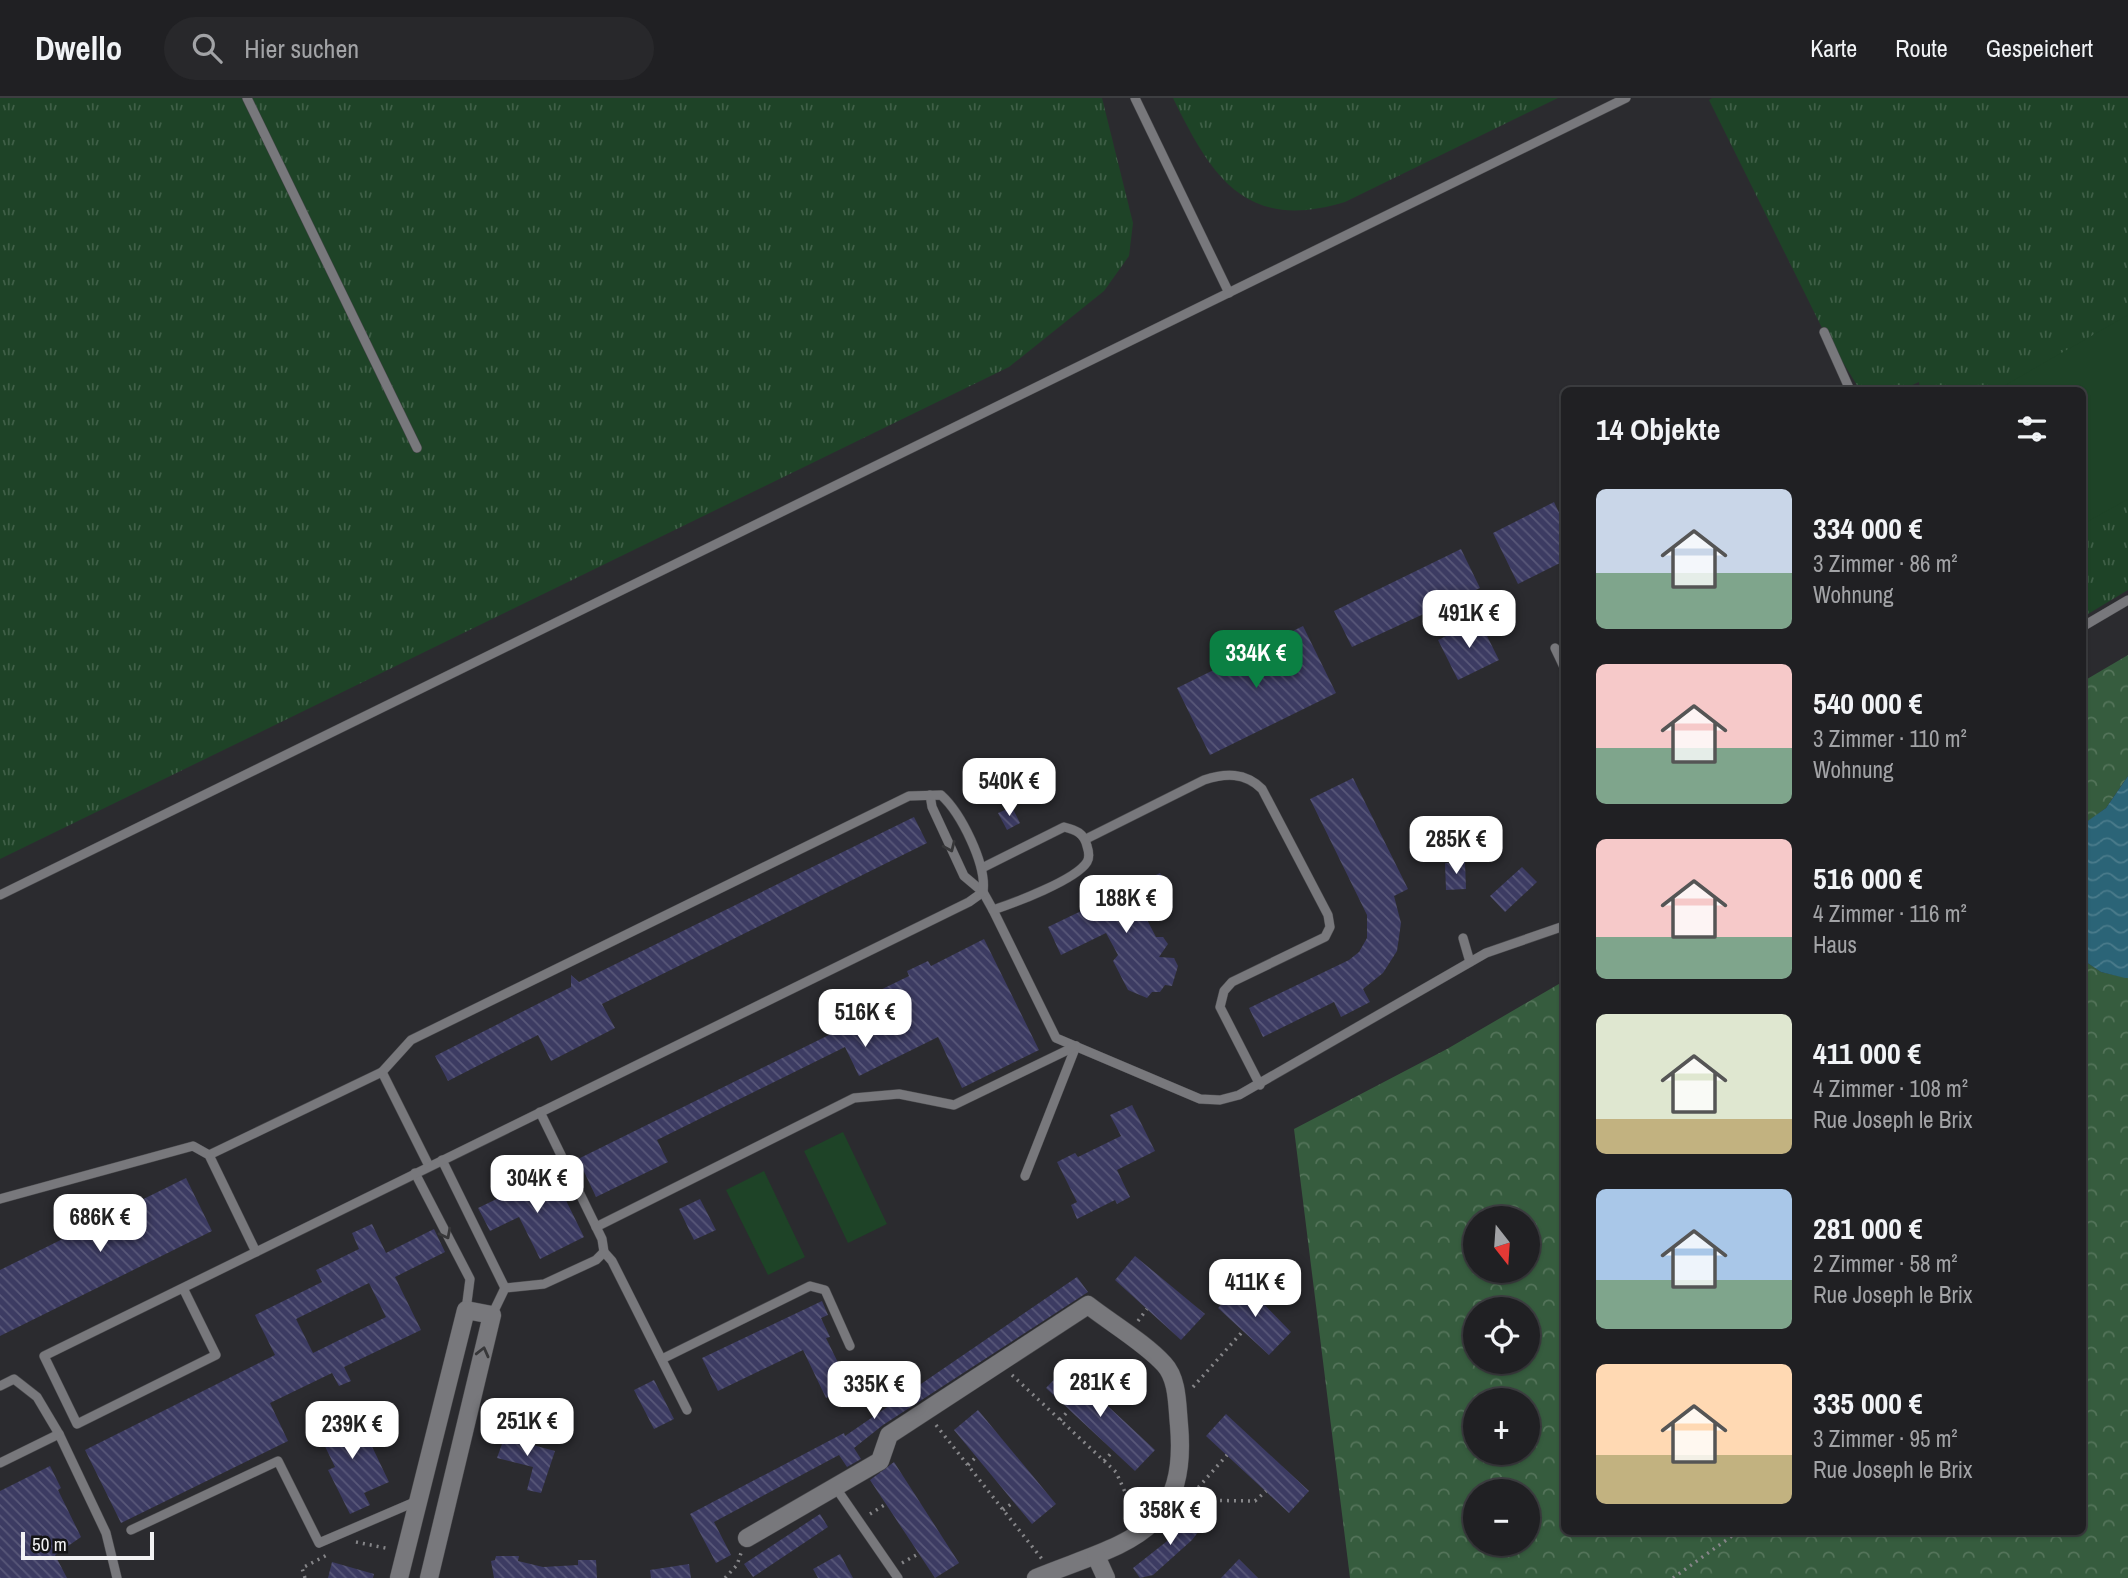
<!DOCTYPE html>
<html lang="de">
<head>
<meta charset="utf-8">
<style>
	body { margin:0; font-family:"Archivo Narrow",sans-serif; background:#28282b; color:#f1f3f6; height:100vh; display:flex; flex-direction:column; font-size:26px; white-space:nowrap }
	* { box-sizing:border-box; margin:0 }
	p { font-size:23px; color:#a2a3a6 }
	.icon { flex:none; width:38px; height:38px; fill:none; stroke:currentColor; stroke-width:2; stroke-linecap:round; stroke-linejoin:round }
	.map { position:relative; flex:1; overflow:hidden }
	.panel { position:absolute; left:1561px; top:289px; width:525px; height:1148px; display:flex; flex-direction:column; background:#202023; border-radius:10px; box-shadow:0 2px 5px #0004,0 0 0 2px #3d3e41 }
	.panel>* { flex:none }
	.needle { width:46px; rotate:163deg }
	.buttons { position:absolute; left:1463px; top:1108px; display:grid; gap:14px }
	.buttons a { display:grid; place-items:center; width:77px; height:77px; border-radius:50%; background:#202023; box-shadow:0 2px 5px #0004,0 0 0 2px #3d3e41; font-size:35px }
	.scale { position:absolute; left:21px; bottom:18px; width:133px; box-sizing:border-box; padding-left:7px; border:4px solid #f2f2f4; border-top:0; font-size:19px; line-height:24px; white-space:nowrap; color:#f2f2f4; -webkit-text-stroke:5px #141415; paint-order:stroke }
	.price { position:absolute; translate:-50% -60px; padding:0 16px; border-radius:14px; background:#fff; color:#222; font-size:23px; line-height:46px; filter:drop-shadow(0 2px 4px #0008) }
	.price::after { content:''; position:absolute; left:50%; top:42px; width:21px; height:16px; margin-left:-10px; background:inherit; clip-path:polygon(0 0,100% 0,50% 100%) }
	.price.selected { background:#0b8043; color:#fff }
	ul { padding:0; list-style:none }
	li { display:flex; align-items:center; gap:21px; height:175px; padding:0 35px }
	li span { display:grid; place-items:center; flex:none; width:196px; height:140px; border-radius:10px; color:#555 }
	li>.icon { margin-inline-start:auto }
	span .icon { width:84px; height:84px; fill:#fffc; stroke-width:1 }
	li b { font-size:30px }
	h2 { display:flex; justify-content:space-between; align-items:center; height:84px; padding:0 35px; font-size:30px }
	header { display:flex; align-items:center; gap:42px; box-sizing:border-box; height:98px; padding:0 35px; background:#202023; border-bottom:2px solid #3d3e41 }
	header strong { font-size:33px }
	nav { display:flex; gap:38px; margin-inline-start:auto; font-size:24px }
	.search { width:490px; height:63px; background:#28282b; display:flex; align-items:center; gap:18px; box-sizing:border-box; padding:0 24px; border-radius:38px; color:#a2a3a6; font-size:26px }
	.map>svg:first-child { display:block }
	.grass { fill:url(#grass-tufts) }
	.forest { fill:url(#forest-crowns); fill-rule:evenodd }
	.garden { fill:#1e4327 }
	.water { fill:url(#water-waves) }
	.building { fill:url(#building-back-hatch); fill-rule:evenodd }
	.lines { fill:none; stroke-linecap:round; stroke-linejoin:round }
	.service-casing { stroke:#49494c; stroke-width:10 }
	.minor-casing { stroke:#49494c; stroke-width:19 }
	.path { stroke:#868689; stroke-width:3.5; stroke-dasharray:2 5; stroke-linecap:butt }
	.service { stroke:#78787c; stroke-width:9 }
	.minor { stroke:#78787c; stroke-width:18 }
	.oneway { stroke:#373739 }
</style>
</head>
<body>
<header>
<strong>Dwello</strong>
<div class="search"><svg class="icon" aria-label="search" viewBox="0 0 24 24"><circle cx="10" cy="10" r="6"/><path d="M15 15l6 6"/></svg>Hier suchen</div>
<nav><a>Karte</a><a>Route</a><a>Gespeichert</a></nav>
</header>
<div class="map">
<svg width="2128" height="1480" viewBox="0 0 2128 1480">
	<defs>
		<pattern id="grass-tufts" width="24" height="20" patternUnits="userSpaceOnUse" patternTransform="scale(1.75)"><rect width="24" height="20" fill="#1e4327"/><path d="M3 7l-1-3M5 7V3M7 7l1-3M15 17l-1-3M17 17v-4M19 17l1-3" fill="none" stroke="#3f5f47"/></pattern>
		<pattern id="forest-crowns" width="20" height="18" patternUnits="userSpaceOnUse" patternTransform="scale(1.75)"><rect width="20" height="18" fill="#365c3e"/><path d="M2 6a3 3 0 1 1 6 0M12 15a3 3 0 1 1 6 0" fill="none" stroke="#54745a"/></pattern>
		<pattern id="water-waves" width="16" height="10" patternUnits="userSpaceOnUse" patternTransform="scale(1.75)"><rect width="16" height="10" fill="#2b6477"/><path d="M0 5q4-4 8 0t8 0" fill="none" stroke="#4a7b8b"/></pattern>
		<pattern id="building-back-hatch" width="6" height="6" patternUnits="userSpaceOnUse" patternTransform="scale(1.75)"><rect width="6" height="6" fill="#3c3b62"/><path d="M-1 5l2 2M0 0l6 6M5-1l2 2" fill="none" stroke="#595879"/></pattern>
	</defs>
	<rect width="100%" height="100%" fill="#2b2b2f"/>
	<!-- grass -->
	<g class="grass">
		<path d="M 0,0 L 1102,0 L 1133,125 L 1129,158 L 1104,193 L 1009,269 L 0,761 Z"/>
		<path d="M 1173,0 L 1558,0 L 1345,104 C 1246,134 1212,80 1173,0 Z"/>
		<path d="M 1712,0 L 2128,0 L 2128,492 L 2083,519 L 2082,292 L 1920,292 L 1919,284 L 1901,292 L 1860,292 L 1824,234 L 1709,2 Z"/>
	</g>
	<!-- forest -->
	<g class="forest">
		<path d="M 2128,557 L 2128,678 L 2106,710 L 2083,727 L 2082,584 Z"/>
		<path d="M 2083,862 L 2101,874 L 2128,880 L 2128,1480 L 1350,1480 L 1294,1031 L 1447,951 L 1564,883 L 1564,1433 L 2082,1433 ZM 1475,1120 L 1528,1120 L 1528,1172 L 1475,1172 ZM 1475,1211 L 1528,1211 L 1528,1264 L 1475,1264 ZM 1475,1302 L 1528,1302 L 1528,1354 L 1475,1354 ZM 1475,1393 L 1528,1393 L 1528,1446 L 1475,1446 Z"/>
	</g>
	<!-- garden -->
	<g class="garden">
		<path d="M 2128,217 L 2128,401 L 2083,426 L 2082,292 L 2004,292 L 2002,289 Z"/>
		<path d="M 843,1034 L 887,1126 L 848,1145 L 804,1053 Z"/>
		<path d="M 764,1073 L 805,1159 L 768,1177 L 726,1092 Z"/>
	</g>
	<!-- water -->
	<path class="water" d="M 2128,678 L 2128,880 L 2125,880 L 2101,874 L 2083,862 L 2082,727 L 2106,710 Z"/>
	<!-- building -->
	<g class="building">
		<path d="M 1554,404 L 1564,425 L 1564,463 L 1518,486 L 1493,435 Z"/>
		<path d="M 1461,451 L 1480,490 L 1352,549 L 1334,513 Z"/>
		<path d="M 1479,522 L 1499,562 L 1458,582 L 1438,542 Z"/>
		<path d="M 1303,528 L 1336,595 L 1210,657 L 1177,590 Z"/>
		<path d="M 1353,680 L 1408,791 L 1394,798 L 1401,825 L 1397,853 L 1383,875 L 1363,891 L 1370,904 L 1341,919 L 1334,904 L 1263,939 L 1249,910 L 1349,862 L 1359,854 L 1367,840 L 1367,817 L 1310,701 Z"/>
		<path d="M 1012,709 L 1020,725 L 1007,732 L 998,715 Z"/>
		<path d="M 914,719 L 927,745 L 602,906 L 615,930 L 551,963 L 538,937 L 448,983 L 435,958 L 571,889 L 571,877 L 579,884 Z"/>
		<path d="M 1465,764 L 1466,791 L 1446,792 L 1445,765 Z"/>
		<path d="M 1522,769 L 1537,784 L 1505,814 L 1490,798 Z"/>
		<path d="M 1160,775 L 1173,802 L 1144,816 L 1156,839 L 1163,839 L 1168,846 L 1159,859 L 1174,860 L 1178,868 L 1172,888 L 1165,887 L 1160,894 L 1152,894 L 1147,900 L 1128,892 L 1113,863 L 1118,857 L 1106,835 L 1061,857 L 1048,829 Z"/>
		<path d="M 984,841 L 1039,952 L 962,990 L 938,939 L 859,978 L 845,949 L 657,1042 L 668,1064 L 596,1099 L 578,1061 L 837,933 L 829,917 L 909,878 L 907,873 L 928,863 L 931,868 Z"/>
		<path d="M 1132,1007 L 1155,1053 L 1117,1072 L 1130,1099 L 1117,1106 L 1115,1102 L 1077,1121 L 1071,1107 L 1077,1104 L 1057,1064 L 1075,1055 L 1078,1059 L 1121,1038 L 1110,1017 Z"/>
		<path d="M 552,1074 L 584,1139 L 540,1161 L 519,1119 L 490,1133 L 478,1110 Z"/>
		<path d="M 186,1080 L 212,1133 L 0,1238 L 0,1172 Z"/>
		<path d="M 700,1101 L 716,1132 L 694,1142 L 679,1111 Z"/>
		<path d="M 372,1126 L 386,1155 L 434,1131 L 445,1154 L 395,1179 L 421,1232 L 344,1269 L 351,1283 L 339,1288 L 332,1275 L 270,1305 L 288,1343 L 121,1425 L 85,1352 L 275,1257 L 255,1217 L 322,1184 L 316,1172 L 359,1151 L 352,1135 ZM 369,1185 L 386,1219 L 313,1255 L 296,1221 Z"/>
		<path d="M 1135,1158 L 1205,1216 L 1181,1242 L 1115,1182 Z"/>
		<path d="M 1077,1179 L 1088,1194 L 883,1327 L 854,1350 L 861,1361 L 847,1369 L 839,1357 L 714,1424 L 731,1457 L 716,1465 L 690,1416 L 844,1335 L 845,1338 Z"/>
		<path d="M 1240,1187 L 1248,1194 L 1250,1192 L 1291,1234 L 1269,1257 L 1218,1210 Z"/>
		<path d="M 822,1203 L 828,1217 L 821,1220 L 830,1239 L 826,1240 L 847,1283 L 840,1287 L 842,1292 L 826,1300 L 803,1252 L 718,1293 L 702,1260 Z"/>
		<path d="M 1066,1269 L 1155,1352 L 1135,1373 L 1046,1290 Z"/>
		<path d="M 654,1282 L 674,1321 L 654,1331 L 634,1292 Z"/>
		<path d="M 978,1312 L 1056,1406 L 1032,1426 L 954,1332 Z"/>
		<path d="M 355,1313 L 389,1384 L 364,1395 L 370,1407 L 350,1416 L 328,1372 L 335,1369 L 317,1332 Z"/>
		<path d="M 1226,1316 L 1309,1393 L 1289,1415 L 1206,1338 Z"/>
		<path d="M 508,1329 L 520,1332 L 518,1343 L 555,1353 L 541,1395 L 527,1392 L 533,1369 L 497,1360 Z"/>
		<path d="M 894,1364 L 959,1465 L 935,1480 L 870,1382 Z"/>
		<path d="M 50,1368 L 61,1390 L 58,1392 L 81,1439 L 55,1457 L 67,1480 L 0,1480 L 0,1393 Z"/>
		<path d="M 1192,1415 L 1206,1424 L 1192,1442 L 1153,1477 L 1140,1480 L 1133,1470 L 1171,1440 Z"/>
		<path d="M 820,1416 L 828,1429 L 753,1479 L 744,1466 Z"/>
		<path d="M 840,1456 L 853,1480 L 818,1480 L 813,1471 Z"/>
		<path d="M 496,1458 L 519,1458 L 518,1463 L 543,1469 L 578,1467 L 578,1462 L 596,1462 L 597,1480 L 494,1480 L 491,1463 L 495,1462 Z"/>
		<path d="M 1239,1461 L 1258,1480 L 1221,1480 Z"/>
		<path d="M 332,1464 L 374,1476 L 373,1480 L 328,1480 Z"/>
		<path d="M 689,1466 L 691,1480 L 651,1480 L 650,1472 Z"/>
	</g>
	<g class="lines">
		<!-- service casing -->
		<g class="service-casing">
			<g id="service">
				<path d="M 247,0 L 417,350"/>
				<path d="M 1135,0 L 1229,195"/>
				<path d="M 1824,234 L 1850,292"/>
				<path d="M 2082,529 L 2128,502"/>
				<path d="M 1555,550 L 1564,569"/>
				<path d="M 930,697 L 932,709 L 964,778 L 983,794 L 993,812 L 1056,940 L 1200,1001 L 1220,1002 L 1239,997 L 1486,855 L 1564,828"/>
				<path d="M 1086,741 L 1204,682 C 1225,675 1245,674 1262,691 L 1328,817 L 1330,829 L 1325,839 L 1232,884 L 1224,893 L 1220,909 L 1260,987"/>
				<path d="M 982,770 L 1064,729 C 1076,732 1084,735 1087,748 C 1089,754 1090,759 1087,764 C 1076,782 1014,805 993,812"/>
				<path d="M 0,797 L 1626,0"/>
				<path d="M 1463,840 L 1470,864"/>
				<path d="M 382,974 L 429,1068"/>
				<path d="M 540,1014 L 602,1141 L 604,1154 L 612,1163 L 687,1312"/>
				<path d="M 442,1062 L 505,1190"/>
				<path d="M 415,1075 L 470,1181 L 466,1212"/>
				<path d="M 1025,1078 L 1076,948"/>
				<path d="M 0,1101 L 193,1048 L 209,1057 L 382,974 L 411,942 L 909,698 L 941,697 C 961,715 987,767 983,794 L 969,804 L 256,1154 L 209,1057"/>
				<path d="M 596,1129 L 854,1000 L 899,996 L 954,1007 L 1076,948"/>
				<path d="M 183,1190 L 216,1257 L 77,1326 L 44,1258 L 256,1154"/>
				<path d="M 492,1217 L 505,1190 L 544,1186 L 596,1162 L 604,1154"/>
				<path d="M 662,1261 L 810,1188 L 825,1192 L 850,1248"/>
				<path d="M 0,1288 L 14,1281 L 37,1299 L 59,1336 L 106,1435 L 117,1480"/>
				<path d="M 0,1365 L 59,1336"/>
				<path d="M 836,1390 L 898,1480"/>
				<path d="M 131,1432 L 278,1363 L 319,1445 L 417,1403"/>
			</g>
		</g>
		<!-- minor casing -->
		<g class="minor-casing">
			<g id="minor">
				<path d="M 747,1440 L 880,1363 L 889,1337 L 1088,1207 C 1111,1225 1145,1245 1164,1266 C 1178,1281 1177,1307 1179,1327 C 1189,1439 1121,1445 1036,1480"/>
				<path d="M 1096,1458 L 1106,1480"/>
				<path d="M 399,1480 L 466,1212 L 492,1217 L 429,1480"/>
			</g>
		</g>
		<!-- path -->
		<g class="path">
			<path d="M 1138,1223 L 1147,1211"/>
			<path d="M 1012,1277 L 1116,1374 L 1135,1416"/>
			<path d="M 1193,1289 L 1243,1233"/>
			<path d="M 1060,1322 L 1069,1312"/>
			<path d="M 936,1327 L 1042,1461"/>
			<path d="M 1104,1363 L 1113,1353"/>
			<path d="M 968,1367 L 976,1359"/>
			<path d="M 1189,1400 L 1227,1357"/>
			<path d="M 1185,1402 L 1255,1403 L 1266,1393"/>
			<path d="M 1003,1412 L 1014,1404"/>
			<path d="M 870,1416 L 886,1406"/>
			<path d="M 356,1444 L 390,1451"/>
			<path d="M 902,1465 L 918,1456"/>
			<path d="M 305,1480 L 302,1470 L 327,1457"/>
			<path d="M 725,1480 L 737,1467 L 741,1455"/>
			<path d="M 1673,1480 L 1739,1433"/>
		</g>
		<!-- service -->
		<use href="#service" class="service"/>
		<!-- minor -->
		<use href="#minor" class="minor"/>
	</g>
	<!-- one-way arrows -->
	<defs><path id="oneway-chevron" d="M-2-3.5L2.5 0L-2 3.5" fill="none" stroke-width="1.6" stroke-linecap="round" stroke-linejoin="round" transform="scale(1.75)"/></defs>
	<g class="oneway">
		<use href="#oneway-chevron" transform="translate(950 749) rotate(66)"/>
		<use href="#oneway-chevron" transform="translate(446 1136) rotate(63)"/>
		<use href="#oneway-chevron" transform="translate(483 1254) rotate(-76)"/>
	</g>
</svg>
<div class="buttons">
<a><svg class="needle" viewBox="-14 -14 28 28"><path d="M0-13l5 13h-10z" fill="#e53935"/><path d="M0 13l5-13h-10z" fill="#a2a3a6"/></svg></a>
<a><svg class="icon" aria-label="locate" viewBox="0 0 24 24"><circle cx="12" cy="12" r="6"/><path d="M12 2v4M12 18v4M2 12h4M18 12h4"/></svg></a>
<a>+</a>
<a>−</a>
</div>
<div class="scale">50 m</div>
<b class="price" style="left:1469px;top:552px">491K €</b>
<b class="price selected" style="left:1256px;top:592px">334K €</b>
<b class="price" style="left:1009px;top:720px">540K €</b>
<b class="price" style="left:1456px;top:778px">285K €</b>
<b class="price" style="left:1126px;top:837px">188K €</b>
<b class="price" style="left:865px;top:951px">516K €</b>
<b class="price" style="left:537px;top:1117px">304K €</b>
<b class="price" style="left:100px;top:1156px">686K €</b>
<b class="price" style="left:1255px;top:1221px">411K €</b>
<b class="price" style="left:1100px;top:1321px">281K €</b>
<b class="price" style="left:874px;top:1323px">335K €</b>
<b class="price" style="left:527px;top:1360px">251K €</b>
<b class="price" style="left:352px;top:1363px">239K €</b>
<b class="price" style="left:1170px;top:1449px">358K €</b>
<section class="panel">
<h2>14 Objekte<svg class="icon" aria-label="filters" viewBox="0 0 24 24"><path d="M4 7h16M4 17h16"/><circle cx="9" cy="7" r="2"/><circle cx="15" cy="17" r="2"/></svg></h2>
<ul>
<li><span style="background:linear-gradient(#c9d6e8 60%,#7fa58c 0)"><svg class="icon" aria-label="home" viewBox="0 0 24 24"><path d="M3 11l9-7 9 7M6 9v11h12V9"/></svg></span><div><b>334 000 €</b><p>3 Zimmer · 86 m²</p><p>Wohnung</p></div></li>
<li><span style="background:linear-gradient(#f6c9c9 60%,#7fa58c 0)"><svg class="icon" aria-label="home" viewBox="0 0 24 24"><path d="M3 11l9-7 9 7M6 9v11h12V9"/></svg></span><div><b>540 000 €</b><p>3 Zimmer · 110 m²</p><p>Wohnung</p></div></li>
<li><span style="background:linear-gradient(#f6c9c9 70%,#7fa58c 0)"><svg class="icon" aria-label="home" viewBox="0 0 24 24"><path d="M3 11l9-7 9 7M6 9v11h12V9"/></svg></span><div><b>516 000 €</b><p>4 Zimmer · 116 m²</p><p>Haus</p></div></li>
<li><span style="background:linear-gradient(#dfe7d0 75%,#c2b280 0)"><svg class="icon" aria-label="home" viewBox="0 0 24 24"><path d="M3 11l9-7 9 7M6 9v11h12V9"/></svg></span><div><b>411 000 €</b><p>4 Zimmer · 108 m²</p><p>Rue Joseph le Brix</p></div></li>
<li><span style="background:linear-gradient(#a9c7e8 65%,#7fa58c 0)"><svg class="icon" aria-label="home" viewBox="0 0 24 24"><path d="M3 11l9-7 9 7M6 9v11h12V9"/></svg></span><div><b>281 000 €</b><p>2 Zimmer · 58 m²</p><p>Rue Joseph le Brix</p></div></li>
<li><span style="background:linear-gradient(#ffd9b3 65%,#c2b280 0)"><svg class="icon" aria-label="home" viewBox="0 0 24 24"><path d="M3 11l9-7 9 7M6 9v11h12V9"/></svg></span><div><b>335 000 €</b><p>3 Zimmer · 95 m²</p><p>Rue Joseph le Brix</p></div></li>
</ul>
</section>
</div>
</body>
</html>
